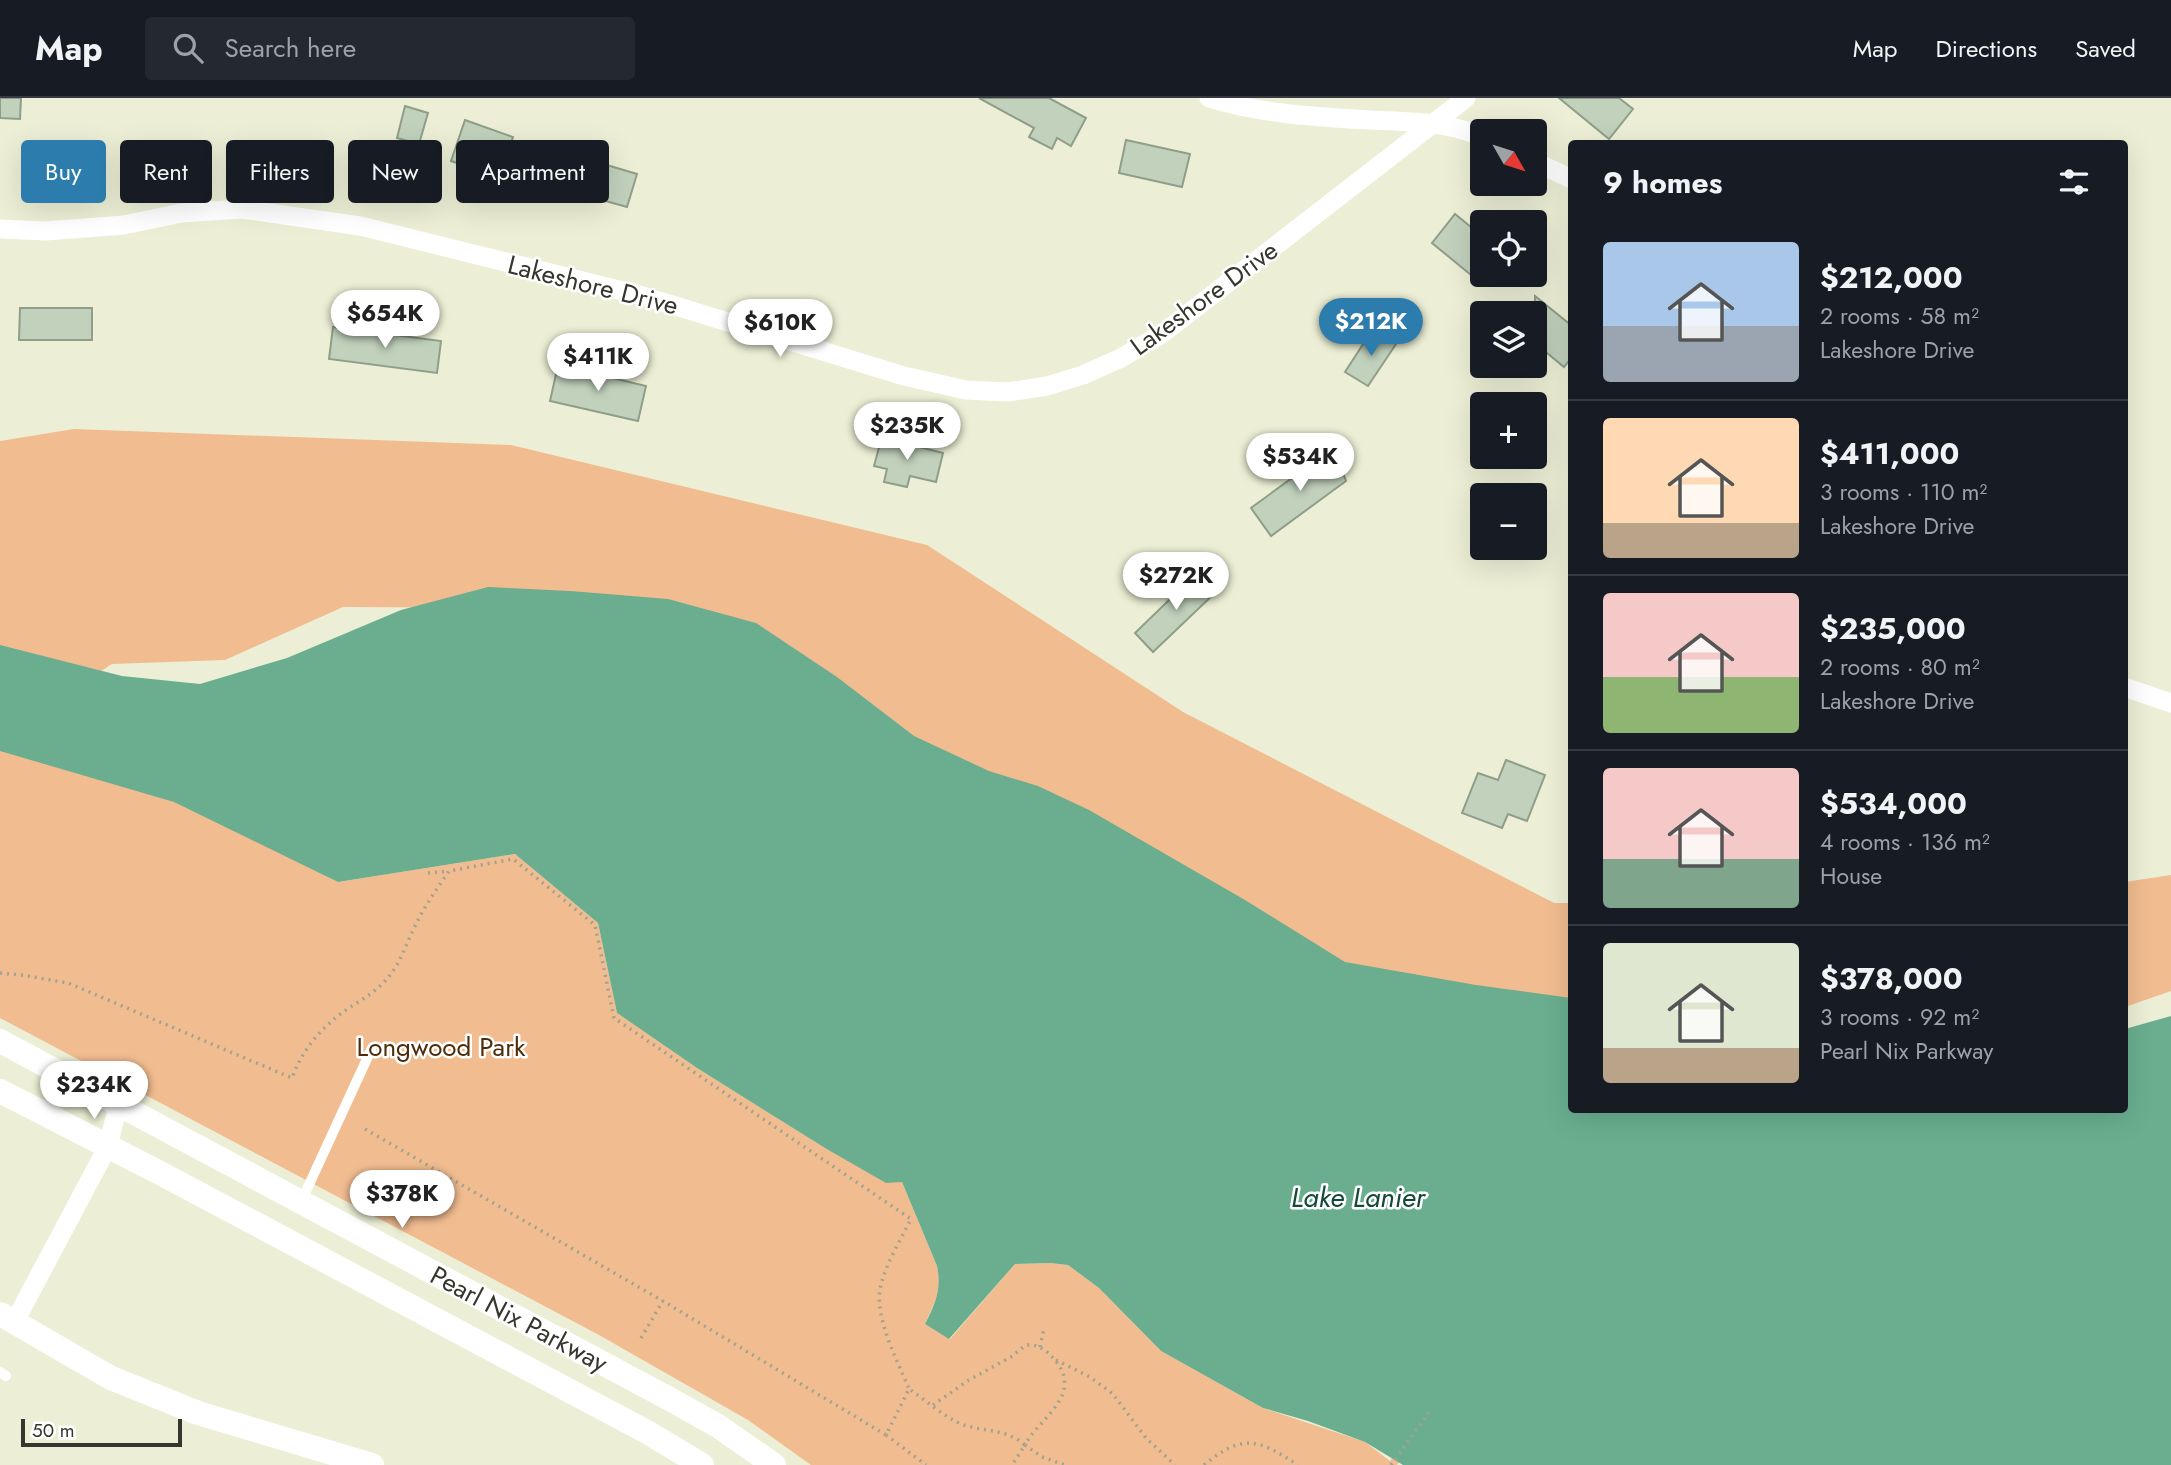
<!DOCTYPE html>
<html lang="en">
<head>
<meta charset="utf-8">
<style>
	body { margin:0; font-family:Jost,sans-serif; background:#242831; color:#f1f3f6; height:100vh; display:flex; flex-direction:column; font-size:26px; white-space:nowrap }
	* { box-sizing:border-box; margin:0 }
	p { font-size:23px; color:#9ea1a6 }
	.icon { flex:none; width:38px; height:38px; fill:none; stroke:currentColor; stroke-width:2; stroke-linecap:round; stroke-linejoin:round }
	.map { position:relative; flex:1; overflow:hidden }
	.side { position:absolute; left:1568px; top:42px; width:560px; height:973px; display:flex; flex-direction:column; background:#171b24; border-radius:7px; box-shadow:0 7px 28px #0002 }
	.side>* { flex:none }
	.hud { position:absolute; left:21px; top:42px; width:665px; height:63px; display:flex; gap:14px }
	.needle { width:46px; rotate:129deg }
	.buttons { position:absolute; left:1470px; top:21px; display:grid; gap:14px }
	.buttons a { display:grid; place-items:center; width:77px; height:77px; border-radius:7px; background:#171b24; box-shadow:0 7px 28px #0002; font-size:35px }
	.scale { position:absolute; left:21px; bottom:18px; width:161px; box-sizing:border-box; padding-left:7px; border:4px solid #35362d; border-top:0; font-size:19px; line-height:24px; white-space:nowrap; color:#35362d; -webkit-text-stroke:5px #fff; paint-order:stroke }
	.price { position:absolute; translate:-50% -60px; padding:0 16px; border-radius:24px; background:#fff; color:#222; font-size:23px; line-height:46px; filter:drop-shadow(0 2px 4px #0008) }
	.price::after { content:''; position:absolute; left:50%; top:42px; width:21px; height:16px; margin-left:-10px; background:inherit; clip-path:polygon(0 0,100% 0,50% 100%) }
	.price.active { background:#2c7cad; color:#fff }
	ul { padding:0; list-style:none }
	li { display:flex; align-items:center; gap:21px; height:175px; padding:0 35px }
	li+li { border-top:2px solid #363941 }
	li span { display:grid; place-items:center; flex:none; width:196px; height:140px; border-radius:7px; color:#555 }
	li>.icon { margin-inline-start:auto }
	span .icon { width:84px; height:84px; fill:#fffc; stroke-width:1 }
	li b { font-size:30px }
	h2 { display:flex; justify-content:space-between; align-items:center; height:84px; padding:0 35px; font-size:30px }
	.chip { padding:0 24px; border-radius:7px; background:#171b24; box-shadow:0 7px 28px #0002; font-size:24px; line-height:63px }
	.chip.active { background:#2c7cad; color:#fff }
	header { display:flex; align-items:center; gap:42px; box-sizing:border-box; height:98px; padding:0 35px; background:#171b24; border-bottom:2px solid #363941 }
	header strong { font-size:33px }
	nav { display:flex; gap:38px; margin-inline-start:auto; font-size:24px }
	.search { width:490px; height:63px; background:#242831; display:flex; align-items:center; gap:18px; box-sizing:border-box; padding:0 24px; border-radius:7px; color:#9ea1a6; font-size:26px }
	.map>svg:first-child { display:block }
	.green { fill:#f1bc90 }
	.water { fill:#6aae8f }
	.building { fill:#c1d1bc; stroke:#8e9e89; stroke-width:2 }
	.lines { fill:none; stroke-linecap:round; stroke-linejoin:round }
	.path { stroke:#a1a390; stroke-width:3.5; stroke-dasharray:2 5; stroke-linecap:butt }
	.service { stroke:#fff; stroke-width:10 }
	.minor { stroke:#fff; stroke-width:19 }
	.tertiary { stroke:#fff; stroke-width:24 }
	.labels { text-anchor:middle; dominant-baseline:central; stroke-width:5; stroke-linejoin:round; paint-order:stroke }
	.street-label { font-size:26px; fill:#35362d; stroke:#fff }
	.park-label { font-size:26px; fill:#4f2d0b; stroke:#fff }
	.water-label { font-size:28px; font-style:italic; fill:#134a35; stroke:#fff }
</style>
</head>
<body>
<header>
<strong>Map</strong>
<div class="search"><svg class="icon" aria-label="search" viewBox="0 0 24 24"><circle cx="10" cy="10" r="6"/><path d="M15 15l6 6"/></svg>Search here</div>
<nav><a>Map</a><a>Directions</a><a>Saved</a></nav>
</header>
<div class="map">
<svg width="2171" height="1367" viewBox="0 0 2171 1367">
	<rect width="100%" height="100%" fill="#ecefd5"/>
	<!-- green -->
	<g class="green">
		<path d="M 74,331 L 511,347 L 927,447 L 1183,614 L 1554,805 L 1571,805 L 1571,928 L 1234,836 L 587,510 L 343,509 L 225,562 L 112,566 L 22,624 L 338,784 L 515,756 L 598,825 L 617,915 L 697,970 L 825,1050 L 902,1084 L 937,1168 C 943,1194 934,1204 925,1226 L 950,1241 L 1015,1166 L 1050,1165 L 1068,1167 L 1099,1190 L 1161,1253 L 1263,1310 L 1365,1344 L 1390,1363 L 1428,1309 L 1434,1313 L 1397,1367 L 811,1367 L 748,1322 L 599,1237 L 0,920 L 0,343 Z"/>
		<path d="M 2171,777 L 2171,893 L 2125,909 L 2125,784 Z"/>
	</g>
	<!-- water -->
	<path class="water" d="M 488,489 L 570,493 L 668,501 L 756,525 L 837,579 L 914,638 L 989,673 L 1038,688 L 1089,712 L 1245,802 L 1345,864 L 1476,887 L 1571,900 L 1572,1012 L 2124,1012 L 2125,931 L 2171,918 L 2171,1367 L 1403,1367 L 1365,1344 L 1308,1323 L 1263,1310 L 1161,1253 L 1099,1190 L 1068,1167 L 1050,1165 L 1015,1166 L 949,1241 L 925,1226 C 935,1206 942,1191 937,1168 L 902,1084 L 886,1085 L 825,1050 L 697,970 L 617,915 L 598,825 L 515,756 L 338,784 L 174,704 L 0,653 L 0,547 L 122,578 L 200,586 L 287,560 L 401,512 Z"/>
	<!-- building -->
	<g class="building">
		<path d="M 0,0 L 21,0 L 20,21 L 0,20 Z"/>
		<path d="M 979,0 L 1049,0 L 1086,20 L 1071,48 L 1057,40 L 1052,51 L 1029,39 L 1034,30 Z"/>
		<path d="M 1559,0 L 1619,0 L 1633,11 L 1609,41 Z"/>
		<path d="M 405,8 L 428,15 L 419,46 L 397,40 Z"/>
		<path d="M 465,22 L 513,39 L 499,79 L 451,63 Z"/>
		<path d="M 1126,42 L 1190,56 L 1182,89 L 1119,75 Z"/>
		<path d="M 573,57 L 637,76 L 627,109 L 563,91 Z"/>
		<path d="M 1455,116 L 1482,138 L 1482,186 L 1432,145 Z"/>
		<path d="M 1535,198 L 1572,228 L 1572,259 L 1564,269 L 1535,245 Z"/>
		<path d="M 20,210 L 92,210 L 92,242 L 19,242 Z"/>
		<path d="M 333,229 L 441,243 L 437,275 L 329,261 Z"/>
		<path d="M 1373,231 L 1396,246 L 1368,288 L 1345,274 Z"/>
		<path d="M 558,267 L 646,288 L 638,323 L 550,303 Z"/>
		<path d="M 897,339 L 916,344 L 915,348 L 943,355 L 936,384 L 910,378 L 907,389 L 884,384 L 887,371 L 874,368 L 881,342 L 896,346 Z"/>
		<path d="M 1333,350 L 1346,383 L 1271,438 L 1251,410 Z"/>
		<path d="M 1198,474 L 1217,493 L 1153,554 L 1135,535 Z"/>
		<path d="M 1506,662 L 1545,677 L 1527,723 L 1508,716 L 1502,730 L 1462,715 L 1478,675 L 1498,682 Z"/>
	</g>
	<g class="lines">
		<!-- path -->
		<g class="path">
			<path d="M 428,775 L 449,773"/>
			<path d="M 0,875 L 22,877 L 68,885 L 292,980 C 300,958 314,938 332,923 C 348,908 369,900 384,884 C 400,868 405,848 415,828 C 424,809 437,791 449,773 L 513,761 L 595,827 L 614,920 L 911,1121 C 900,1143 885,1167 880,1191 C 875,1221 898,1264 909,1291"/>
			<path d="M 365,1031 L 663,1203 L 886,1337 L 909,1291 C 927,1303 945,1320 964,1327 C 986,1334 1007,1331 1025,1347 L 1012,1367"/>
			<path d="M 641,1240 L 663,1203"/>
			<path d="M 1040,1249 L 1044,1230"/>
			<path d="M 1056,1262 L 1090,1279 L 1113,1296 L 1146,1340 L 1175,1367"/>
			<path d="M 933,1307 L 969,1282 L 1011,1259 L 1026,1247 C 1038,1246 1046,1252 1054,1261 C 1082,1293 1048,1315 1029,1340 L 1025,1347 L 1042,1359 L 1065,1367"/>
			<path d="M 886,1337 L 926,1367"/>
			<path d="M 1204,1367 C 1243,1335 1258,1341 1298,1367"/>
			<path d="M 1391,1367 L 1432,1310"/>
		</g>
		<!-- service -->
		<g class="service">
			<path d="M 301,1104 L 371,952"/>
			<path d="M 0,1274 L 6,1278"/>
		</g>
		<!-- minor -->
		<g class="minor">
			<path d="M 1209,0 C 1260,16 1317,19 1370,22 C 1408,24 1447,23 1482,39"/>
			<path d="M 1535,64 L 1572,81"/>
			<path d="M 0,131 L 46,133 L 124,127 L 181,115 L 242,111 L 360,128 L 643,198 L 904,278 L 966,292 L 1008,294 L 1047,288 L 1083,277 L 1121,260 L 1163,235 L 1466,0"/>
			<path d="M 2124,589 L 2171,605"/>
			<path d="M 14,1225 L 108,1048 L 118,1008"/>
		</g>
		<!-- tertiary -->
		<g class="tertiary">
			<path d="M 0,943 L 666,1299 L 718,1328 L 774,1367"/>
			<path d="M 0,993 L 162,1076 L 647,1334 L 702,1367"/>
			<path d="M 0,1216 L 111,1280 L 198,1315 L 372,1367"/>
		</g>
	</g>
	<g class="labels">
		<!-- street labels -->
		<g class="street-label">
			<text transform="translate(593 187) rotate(14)">Lakeshore Drive</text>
			<text transform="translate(1204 200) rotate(-36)">Lakeshore Drive</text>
			<text transform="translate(519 1221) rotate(28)">Pearl Nix Parkway</text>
		</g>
		<!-- park labels -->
		<g class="park-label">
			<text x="441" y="949">Longwood Park</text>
		</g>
		<!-- water labels -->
		<g class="water-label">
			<text x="1358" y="1099">Lake Lanier</text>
		</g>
	</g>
</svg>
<div class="buttons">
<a><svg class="needle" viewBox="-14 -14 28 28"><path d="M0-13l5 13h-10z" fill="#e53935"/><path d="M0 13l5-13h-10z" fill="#9ea1a6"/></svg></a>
<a><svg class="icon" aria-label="locate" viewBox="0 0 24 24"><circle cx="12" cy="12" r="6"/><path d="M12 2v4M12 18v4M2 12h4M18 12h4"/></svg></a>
<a><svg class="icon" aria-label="layers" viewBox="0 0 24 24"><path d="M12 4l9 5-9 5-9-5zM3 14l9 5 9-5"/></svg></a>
<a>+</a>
<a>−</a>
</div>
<div class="scale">50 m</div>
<b class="price" style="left:385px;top:252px">$654K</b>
<b class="price active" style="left:1371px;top:260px">$212K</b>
<b class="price" style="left:780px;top:261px">$610K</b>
<b class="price" style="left:598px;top:295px">$411K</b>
<b class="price" style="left:907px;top:364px">$235K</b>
<b class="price" style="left:1300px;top:395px">$534K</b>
<b class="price" style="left:1176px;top:514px">$272K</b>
<b class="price" style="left:94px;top:1023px">$234K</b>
<b class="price" style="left:402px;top:1132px">$378K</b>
<div class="hud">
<a class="chip active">Buy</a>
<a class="chip">Rent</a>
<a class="chip">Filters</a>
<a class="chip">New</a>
<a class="chip">Apartment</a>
</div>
<section class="side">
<h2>9 homes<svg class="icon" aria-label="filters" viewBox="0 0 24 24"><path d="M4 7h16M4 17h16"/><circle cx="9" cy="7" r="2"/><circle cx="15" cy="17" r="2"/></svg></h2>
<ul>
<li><span style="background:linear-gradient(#a9c7e8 60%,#9aa5b1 0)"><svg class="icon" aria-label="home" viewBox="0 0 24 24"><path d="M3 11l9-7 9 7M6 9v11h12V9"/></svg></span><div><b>$212,000</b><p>2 rooms · 58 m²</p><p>Lakeshore Drive</p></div></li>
<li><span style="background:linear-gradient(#ffd9b3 75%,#b9a48a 0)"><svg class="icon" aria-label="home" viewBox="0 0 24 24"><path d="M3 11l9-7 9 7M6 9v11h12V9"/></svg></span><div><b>$411,000</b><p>3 rooms · 110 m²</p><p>Lakeshore Drive</p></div></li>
<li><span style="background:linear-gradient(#f6c9c9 60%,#8fb573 0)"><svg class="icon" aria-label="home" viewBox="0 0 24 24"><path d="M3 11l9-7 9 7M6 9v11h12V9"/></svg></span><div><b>$235,000</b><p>2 rooms · 80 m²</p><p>Lakeshore Drive</p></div></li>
<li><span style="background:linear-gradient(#f6c9c9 65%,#7fa58c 0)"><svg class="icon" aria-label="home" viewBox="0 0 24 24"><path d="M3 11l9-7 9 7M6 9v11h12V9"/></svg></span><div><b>$534,000</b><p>4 rooms · 136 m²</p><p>House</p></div></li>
<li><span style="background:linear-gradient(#dfe7d0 75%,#b9a48a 0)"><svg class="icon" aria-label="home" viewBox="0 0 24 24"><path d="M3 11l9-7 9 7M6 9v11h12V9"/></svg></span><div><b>$378,000</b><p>3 rooms · 92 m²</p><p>Pearl Nix Parkway</p></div></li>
</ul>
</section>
</div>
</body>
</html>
